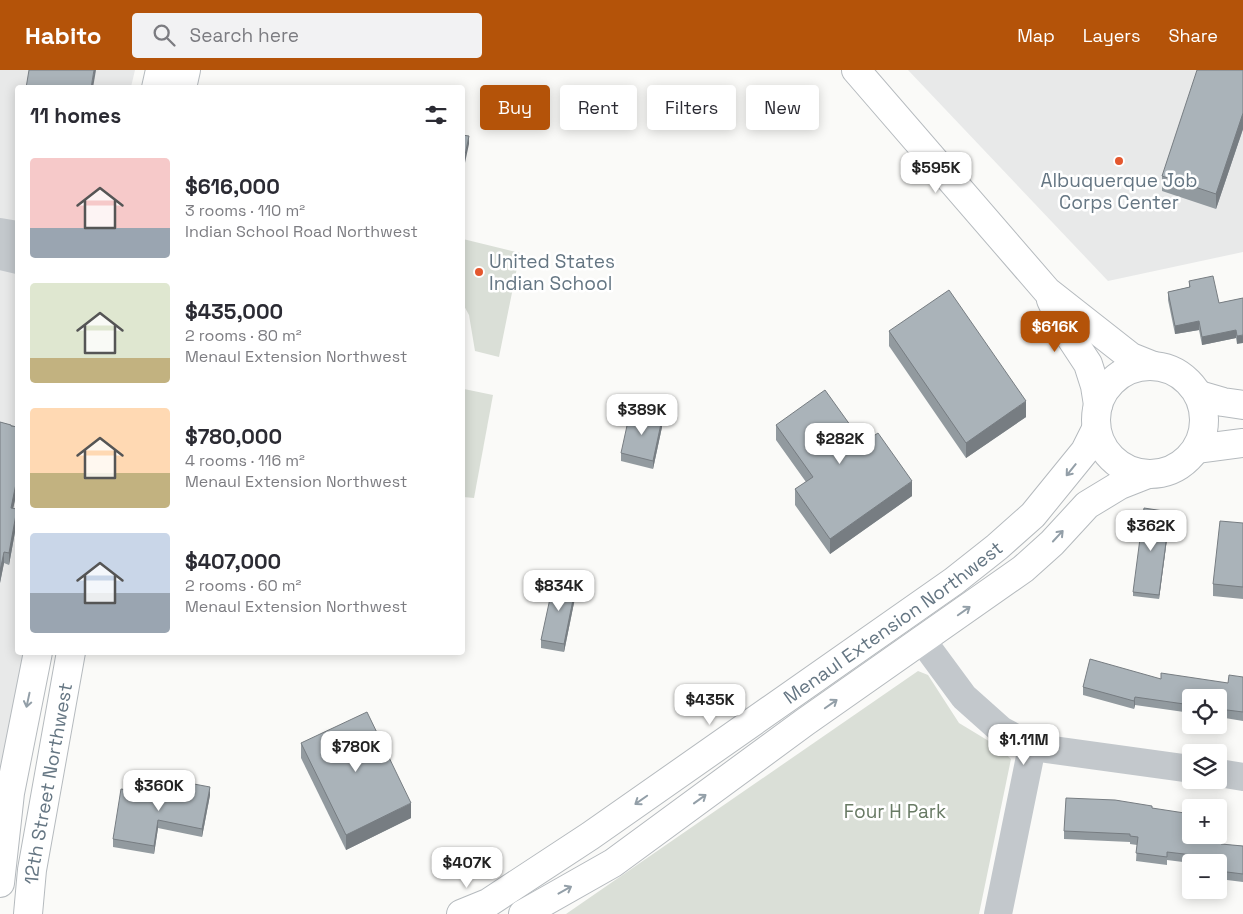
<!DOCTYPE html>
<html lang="en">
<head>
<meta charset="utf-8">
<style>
	body { margin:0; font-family:"Space Grotesk",sans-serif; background:#f2f2f3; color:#2b2b33; height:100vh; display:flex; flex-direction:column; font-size:19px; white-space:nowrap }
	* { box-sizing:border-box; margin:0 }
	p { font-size:16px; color:#7c7c81 }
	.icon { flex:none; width:28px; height:28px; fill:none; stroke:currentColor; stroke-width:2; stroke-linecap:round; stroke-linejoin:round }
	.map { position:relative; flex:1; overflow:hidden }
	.side { position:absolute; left:15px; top:15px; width:450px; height:570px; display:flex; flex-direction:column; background:#fff; border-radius:5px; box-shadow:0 2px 12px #0003 }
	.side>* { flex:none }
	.hud { position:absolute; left:480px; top:15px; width:475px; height:45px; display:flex; gap:10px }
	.buttons { position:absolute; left:1182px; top:619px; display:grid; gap:10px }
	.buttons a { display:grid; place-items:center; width:45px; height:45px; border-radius:5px; background:#fff; box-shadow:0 2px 12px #0003; font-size:25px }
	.price { position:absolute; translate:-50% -42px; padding:0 11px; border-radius:10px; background:#fff; color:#222; font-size:16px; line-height:32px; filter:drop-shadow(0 1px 2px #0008) }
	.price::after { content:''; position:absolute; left:50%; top:30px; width:15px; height:11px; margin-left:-8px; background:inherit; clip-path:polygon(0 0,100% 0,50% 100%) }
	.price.active { background:#b45309; color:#fff }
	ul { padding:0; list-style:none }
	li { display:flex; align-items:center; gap:15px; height:125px; padding:0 15px }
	li span { display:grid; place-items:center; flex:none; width:140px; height:100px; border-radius:5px; color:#555 }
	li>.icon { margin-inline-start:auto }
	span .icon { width:60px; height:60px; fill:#fffc; stroke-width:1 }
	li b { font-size:21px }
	h2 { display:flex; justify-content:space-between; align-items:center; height:60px; padding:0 15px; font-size:21px }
	.pill { padding:0 18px; border-radius:5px; background:#fff; box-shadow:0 2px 12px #0003; font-size:18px; line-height:45px }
	.pill.active { background:#b45309; color:#fff }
	header { display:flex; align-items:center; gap:30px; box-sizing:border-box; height:70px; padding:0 25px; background:#b45309; color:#fff }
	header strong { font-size:24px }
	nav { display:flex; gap:28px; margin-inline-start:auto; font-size:18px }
	.search { width:350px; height:45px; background:#f2f2f3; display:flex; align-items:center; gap:12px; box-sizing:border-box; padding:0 18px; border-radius:5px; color:#7c7c81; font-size:19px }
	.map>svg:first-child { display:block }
	.built { fill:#e8e9e9 }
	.green { fill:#dadfd7 }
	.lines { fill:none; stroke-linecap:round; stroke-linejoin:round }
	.major-casing { stroke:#b5babe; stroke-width:30 }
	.minor { stroke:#c3c8cc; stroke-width:28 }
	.major { stroke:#fff; stroke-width:28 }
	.wall { fill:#929a9f }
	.shaded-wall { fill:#777d82 }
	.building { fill:#aab3b9; stroke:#777d82 }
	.oneway { stroke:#939fa8 }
	.poi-dot { fill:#e4572e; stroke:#fff; stroke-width:2 }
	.labels { text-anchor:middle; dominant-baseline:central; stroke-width:5; stroke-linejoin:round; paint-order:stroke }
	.poi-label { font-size:19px; fill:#657683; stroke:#fff }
	.street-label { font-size:19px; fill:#657683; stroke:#fff }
	.park-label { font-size:19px; fill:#687a64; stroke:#fff }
</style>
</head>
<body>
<header>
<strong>Habito</strong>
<div class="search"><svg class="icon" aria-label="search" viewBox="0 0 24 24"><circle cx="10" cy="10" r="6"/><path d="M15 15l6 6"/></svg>Search here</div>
<nav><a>Map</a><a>Layers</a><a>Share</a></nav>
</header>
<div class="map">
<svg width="1243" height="844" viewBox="0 0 1243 844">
	<rect width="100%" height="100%" fill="#fafaf8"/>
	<!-- built -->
	<g class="built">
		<path d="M 0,0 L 135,0 L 131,17 L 18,18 L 18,582 L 23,583 L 0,703 Z"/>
		<path d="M 908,0 L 1243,0 L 1243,182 L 1108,211 Z"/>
	</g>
	<!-- green -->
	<g class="green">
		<path d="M 463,169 L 520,183 L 499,287 L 475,281 L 469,245 L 463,234 Z"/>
		<path d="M 464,319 L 493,325 L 474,428 L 463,427 L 462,322 Z"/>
		<path d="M 918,601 L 928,605 L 959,653 L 997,676 L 1011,689 L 979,844 L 566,844 Z"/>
	</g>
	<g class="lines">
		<!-- major casing -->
		<g class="major-casing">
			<g id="major">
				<path d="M 856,0 L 1047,221 L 1131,287 L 1151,295"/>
				<path d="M 156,18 L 160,0"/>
				<path d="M 182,18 L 186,0"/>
				<path d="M 1051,230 L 1063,256 L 1088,294 L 1095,316 L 1098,335"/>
				<circle cx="1150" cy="350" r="54"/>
				<path d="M 1199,325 L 1223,332 L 1243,335"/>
				<path d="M 1196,379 L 1243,373"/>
				<path d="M 0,813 L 10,723 L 38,582"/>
				<path id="s1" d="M 28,844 L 32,800 L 71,582"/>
				<path id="s2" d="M 461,844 L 488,833 L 590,766 L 954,511 L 997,477 L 1033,445 L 1085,381 L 1096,359"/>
				<path d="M 523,844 L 613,793 L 805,652 L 1023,499 L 1052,473 L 1087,435 L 1120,415 L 1148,404"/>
			</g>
		</g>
		<!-- minor -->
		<g class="minor">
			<path d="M 0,162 L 18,165"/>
			<path d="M 0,186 L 18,190"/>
			<path d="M 922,570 L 964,627 L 1001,660 L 1032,677 L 1191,699"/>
			<path d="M 1219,703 L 1243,707"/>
			<path d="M 998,844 L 1032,677"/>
		</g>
		<!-- major -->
		<use href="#major" class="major"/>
	</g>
	<!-- wall -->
	<g class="wall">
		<path d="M 1243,0 L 1243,59 L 1216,139 L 1162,121 L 1162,106 Z"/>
		<path d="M 1189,211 L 1219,233 L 1243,228 L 1237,274 L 1236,268 L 1202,275 L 1199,260 L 1175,264 L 1168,230 L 1168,222 L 1189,217 Z"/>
		<path d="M 889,261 L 1026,347 L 966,388 L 889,276 Z"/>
		<path d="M 0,352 L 18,357 L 18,416 L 13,438 L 17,451 L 9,495 L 4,493 L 0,513 Z"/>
		<path d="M 776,355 L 863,373 L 912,426 L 830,484 L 795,435 L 795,419 L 806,412 L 776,370 Z"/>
		<path d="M 662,357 L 653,399 L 621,391 L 621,383 Z"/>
		<path d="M 1170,446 L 1159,529 L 1133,526 L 1133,522 Z"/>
		<path d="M 1243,453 L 1243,529 L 1213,526 L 1213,514 Z"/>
		<path d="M 576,523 L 564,582 L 541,578 L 541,570 Z"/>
		<path d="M 1243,607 L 1243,651 L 1219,647 L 1219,628 L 1191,628 L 1191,643 L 1135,635 L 1134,639 L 1083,625 L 1083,617 L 1161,609 L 1228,613 Z"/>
		<path d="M 301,673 L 411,748 L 346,780 L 301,688 Z"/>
		<path d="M 210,725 L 202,767 L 158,758 L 154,784 L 113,777 L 113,769 L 175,728 Z"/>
		<path d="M 1152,738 L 1225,757 L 1222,774 L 1243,776 L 1243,812 L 1219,809 L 1219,792 L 1191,792 L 1191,793 L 1167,790 L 1167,795 L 1136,791 L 1137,775 L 1130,774 L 1130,772 L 1064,769 L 1064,761 Z"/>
	</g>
	<!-- shaded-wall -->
	<g class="shaded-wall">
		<path d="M 94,0 L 96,0 L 93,18 L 91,18 Z"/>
		<path d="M 1243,43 L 1243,59 L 1216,139 L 1216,124 Z"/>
		<path d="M 469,66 L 469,74 L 462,107 L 462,99 Z"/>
		<path d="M 1199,251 L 1199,260 L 1175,264 L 1175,256 Z"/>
		<path d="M 1236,260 L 1236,268 L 1202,275 L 1202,267 Z"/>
		<path d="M 1243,265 L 1243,273 L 1237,274 L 1237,266 Z"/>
		<path d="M 1026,331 L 1026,347 L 966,388 L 966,373 Z"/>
		<path d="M 662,349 L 662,357 L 653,399 L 653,391 Z"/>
		<path d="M 18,404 L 18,416 L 11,449 L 11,438 Z"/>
		<path d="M 912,411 L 912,426 L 830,484 L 830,469 Z"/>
		<path d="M 17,439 L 17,451 L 9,495 L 9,483 Z"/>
		<path d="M 1170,442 L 1170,446 L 1159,529 L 1159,525 Z"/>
		<path d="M 4,482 L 4,493 L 0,513 L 0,501 Z"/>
		<path d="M 576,515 L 576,523 L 564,582 L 564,574 Z"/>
		<path d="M 1135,627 L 1135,635 L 1134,639 L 1134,631 Z"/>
		<path d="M 210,717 L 210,725 L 202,767 L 202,759 Z"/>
		<path d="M 411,733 L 411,748 L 346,780 L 346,765 Z"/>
		<path d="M 1225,749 L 1225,757 L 1221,782 L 1221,774 Z"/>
		<path d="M 158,750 L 158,758 L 154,784 L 154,776 Z"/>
	</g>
	<!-- building -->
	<g class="building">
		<path d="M 29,0 L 94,0 L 91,18 L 26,18 Z"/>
		<path d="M 1197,0 L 1243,0 L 1243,43 L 1216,124 L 1162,106 Z"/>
		<path d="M 462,65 L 469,66 L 462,99 Z"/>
		<path d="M 1213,206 L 1219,233 L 1243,228 L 1243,265 L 1237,266 L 1236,260 L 1202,267 L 1199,251 L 1175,256 L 1168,222 L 1190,217 L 1189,211 Z"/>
		<path d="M 949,220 L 1026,331 L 966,373 L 889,261 Z"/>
		<path d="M 462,258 L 464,264 L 462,290 Z"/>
		<path d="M 825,320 L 863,373 L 878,363 L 912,411 L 830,469 L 795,419 L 813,407 L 776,355 Z"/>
		<path d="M 630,342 L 662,349 L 653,391 L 621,383 Z"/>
		<path d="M 0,352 L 11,355 L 11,356 L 18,357 L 18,404 L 11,438 L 17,439 L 9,483 L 4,482 L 0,501 Z"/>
		<path d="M 1144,438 L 1170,442 L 1159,525 L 1133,522 Z"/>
		<path d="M 1220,451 L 1243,453 L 1243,517 L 1213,514 Z"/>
		<path d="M 554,510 L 576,515 L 564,574 L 541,570 Z"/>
		<path d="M 1090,589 L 1161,609 L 1161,603 L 1228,613 L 1229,605 L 1243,607 L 1243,642 L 1219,639 L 1219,628 L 1191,628 L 1191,635 L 1135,627 L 1134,631 L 1083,617 Z"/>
		<path d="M 367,642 L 411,733 L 346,765 L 301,673 Z"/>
		<path d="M 178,711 L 210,717 L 202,759 L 158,750 L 154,776 L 113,769 L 121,719 L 175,728 Z"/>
		<path d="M 1066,728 L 1115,730 L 1152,736 L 1152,738 L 1191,744 L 1191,765 L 1219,765 L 1219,748 L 1225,749 L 1221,774 L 1243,776 L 1243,804 L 1219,801 L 1219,792 L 1217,792 L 1218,788 L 1167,782 L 1167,787 L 1136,783 L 1138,767 L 1130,766 L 1130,764 L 1064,761 Z"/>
	</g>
	<!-- one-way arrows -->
	<defs><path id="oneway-shaft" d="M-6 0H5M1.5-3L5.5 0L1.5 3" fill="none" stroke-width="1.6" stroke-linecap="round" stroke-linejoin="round" transform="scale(1.25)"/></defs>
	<g class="oneway">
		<use href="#oneway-shaft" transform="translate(1071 400) rotate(129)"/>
		<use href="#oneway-shaft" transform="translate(1058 466) rotate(-47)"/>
		<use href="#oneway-shaft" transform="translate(964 541) rotate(-35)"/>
		<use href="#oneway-shaft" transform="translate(28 630) rotate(102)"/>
		<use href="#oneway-shaft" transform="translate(831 634) rotate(-35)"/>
		<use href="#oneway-shaft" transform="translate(700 729) rotate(-36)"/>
		<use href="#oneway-shaft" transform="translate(641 730) rotate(145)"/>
		<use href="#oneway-shaft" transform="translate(565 820) rotate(-29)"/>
	</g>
	<!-- markers -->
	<g class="poi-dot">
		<circle cx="1119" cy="91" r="5"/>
		<circle cx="479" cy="202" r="5"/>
	</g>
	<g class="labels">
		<!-- poi labels -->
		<g class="poi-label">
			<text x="1119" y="110">Albuquerque Job<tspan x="1119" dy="22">Corps Center</tspan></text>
			<text x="489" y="191" text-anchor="start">United States<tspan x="489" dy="22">Indian School</tspan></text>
		</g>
		<!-- street labels -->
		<g class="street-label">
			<text stroke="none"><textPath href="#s2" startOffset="522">Menaul Extension Northwest</textPath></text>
			<text stroke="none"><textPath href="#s1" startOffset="132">12th Street Northwest</textPath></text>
		</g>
		<!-- park labels -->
		<g class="park-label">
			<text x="895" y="741">Four H Park</text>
		</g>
	</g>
</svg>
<div class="buttons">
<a><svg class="icon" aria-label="locate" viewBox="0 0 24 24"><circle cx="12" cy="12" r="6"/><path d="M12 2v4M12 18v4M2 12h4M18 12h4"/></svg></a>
<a><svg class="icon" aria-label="layers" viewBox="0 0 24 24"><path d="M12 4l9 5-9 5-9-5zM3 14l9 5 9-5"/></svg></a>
<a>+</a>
<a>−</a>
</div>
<b class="price" style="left:936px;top:124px">$595K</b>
<b class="price active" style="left:1055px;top:283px">$616K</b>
<b class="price" style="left:642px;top:366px">$389K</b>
<b class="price" style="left:840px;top:395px">$282K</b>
<b class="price" style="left:1151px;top:482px">$362K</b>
<b class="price" style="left:559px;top:542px">$834K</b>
<b class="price" style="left:710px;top:656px">$435K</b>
<b class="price" style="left:1024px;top:696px">$1.11M</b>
<b class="price" style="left:356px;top:703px">$780K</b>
<b class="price" style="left:159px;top:742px">$360K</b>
<b class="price" style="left:467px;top:819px">$407K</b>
<div class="hud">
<a class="pill active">Buy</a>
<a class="pill">Rent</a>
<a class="pill">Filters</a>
<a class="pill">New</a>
</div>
<section class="side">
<h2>11 homes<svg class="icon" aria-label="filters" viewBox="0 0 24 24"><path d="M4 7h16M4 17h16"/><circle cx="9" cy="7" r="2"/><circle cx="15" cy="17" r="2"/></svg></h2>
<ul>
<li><span style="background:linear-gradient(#f6c9c9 70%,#9aa5b1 0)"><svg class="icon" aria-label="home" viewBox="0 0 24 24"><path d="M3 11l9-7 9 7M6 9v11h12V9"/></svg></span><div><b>$616,000</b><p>3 rooms · 110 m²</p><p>Indian School Road Northwest</p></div></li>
<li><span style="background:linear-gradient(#dfe7d0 75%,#c2b280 0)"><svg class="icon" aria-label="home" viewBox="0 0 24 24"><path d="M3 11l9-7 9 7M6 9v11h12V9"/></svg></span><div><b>$435,000</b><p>2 rooms · 80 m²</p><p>Menaul Extension Northwest</p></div></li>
<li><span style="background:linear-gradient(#ffd9b3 65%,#c2b280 0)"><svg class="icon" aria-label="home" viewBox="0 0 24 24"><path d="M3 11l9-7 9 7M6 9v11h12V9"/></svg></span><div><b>$780,000</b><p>4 rooms · 116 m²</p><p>Menaul Extension Northwest</p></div></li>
<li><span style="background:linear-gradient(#c9d6e8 60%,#9aa5b1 0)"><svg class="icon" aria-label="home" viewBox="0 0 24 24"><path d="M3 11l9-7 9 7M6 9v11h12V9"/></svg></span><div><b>$407,000</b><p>2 rooms · 60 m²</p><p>Menaul Extension Northwest</p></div></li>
</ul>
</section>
</div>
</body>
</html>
